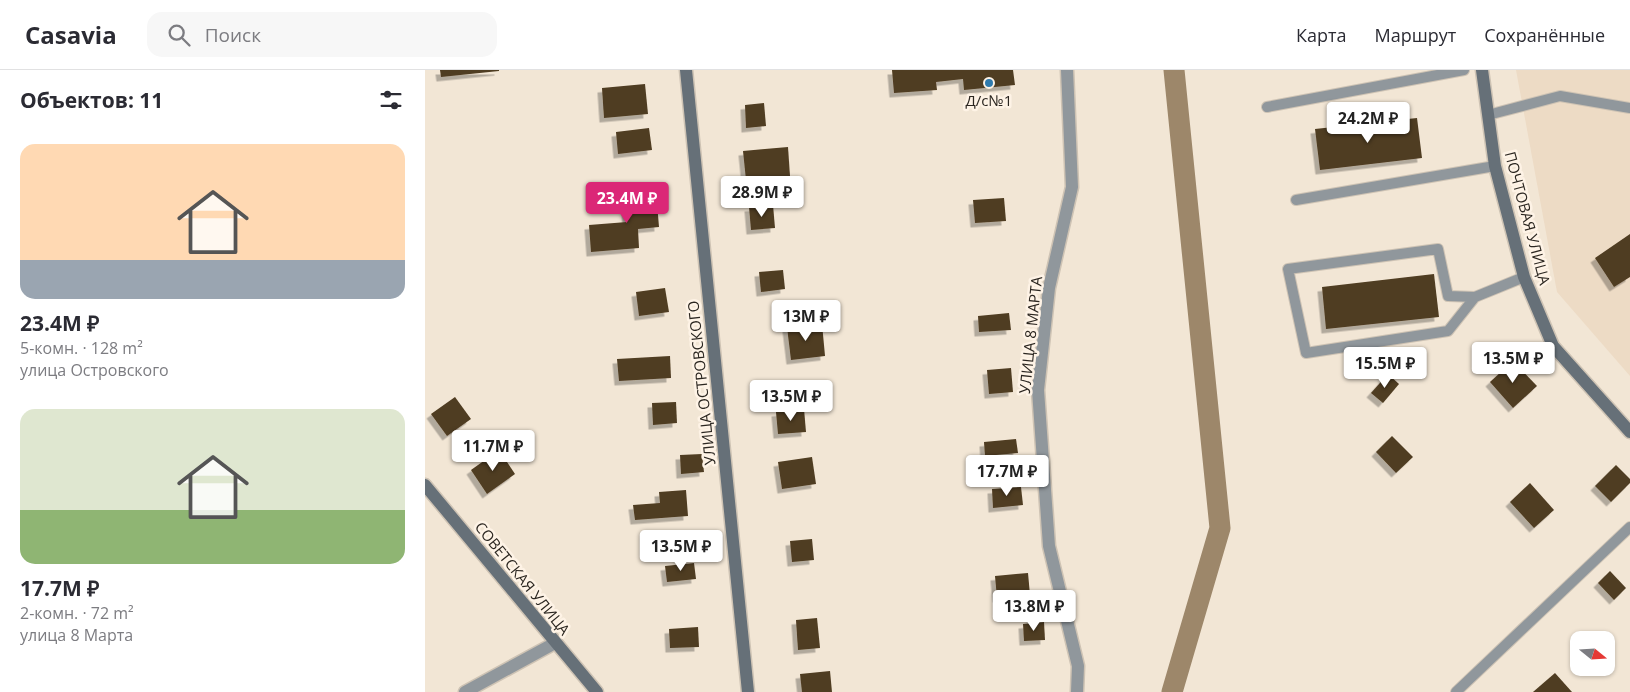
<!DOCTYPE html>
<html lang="ru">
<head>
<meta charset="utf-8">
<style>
	body { margin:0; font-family:"Open Sans",sans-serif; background:#f7f7f7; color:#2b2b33; height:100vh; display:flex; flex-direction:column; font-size:19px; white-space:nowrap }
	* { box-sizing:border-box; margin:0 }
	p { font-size:16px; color:#7c7c81 }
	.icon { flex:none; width:28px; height:28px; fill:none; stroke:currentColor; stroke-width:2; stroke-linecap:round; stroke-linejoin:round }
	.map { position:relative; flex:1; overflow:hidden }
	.sheet { display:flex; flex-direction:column; background:#fff; width:425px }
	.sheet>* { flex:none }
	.needle { width:32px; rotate:108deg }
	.buttons { position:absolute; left:1145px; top:561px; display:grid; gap:10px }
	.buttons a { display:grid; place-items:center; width:45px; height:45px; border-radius:10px; background:#fff; box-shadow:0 1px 4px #0004; font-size:25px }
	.price { position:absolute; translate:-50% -42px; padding:0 11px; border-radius:5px; background:#fff; color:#222; font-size:16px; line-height:32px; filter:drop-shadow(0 1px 2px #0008) }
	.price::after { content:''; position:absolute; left:50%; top:30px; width:15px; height:11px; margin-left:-8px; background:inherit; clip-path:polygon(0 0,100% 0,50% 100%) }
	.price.active { background:#db2777; color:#fff }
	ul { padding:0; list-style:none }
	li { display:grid; align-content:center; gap:10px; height:265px; padding:0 20px }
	li span { display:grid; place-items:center; height:155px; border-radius:15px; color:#555 }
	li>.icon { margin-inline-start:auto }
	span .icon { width:90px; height:90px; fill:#fffc; stroke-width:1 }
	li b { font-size:21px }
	h2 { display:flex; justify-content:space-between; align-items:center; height:60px; padding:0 20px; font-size:21px }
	header { display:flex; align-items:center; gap:30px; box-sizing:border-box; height:70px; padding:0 25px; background:#fff; border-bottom:1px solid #e1e1e2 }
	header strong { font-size:24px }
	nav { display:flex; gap:28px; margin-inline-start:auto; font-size:18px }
	.search { width:350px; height:45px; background:#f7f7f7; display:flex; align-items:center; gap:12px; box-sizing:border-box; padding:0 18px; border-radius:15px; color:#7c7c81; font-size:19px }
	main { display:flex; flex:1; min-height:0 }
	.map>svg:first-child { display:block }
	.built { fill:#eddbc5 }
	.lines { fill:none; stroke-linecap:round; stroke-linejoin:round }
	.canal { stroke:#9d876a; stroke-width:21 }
	.building { fill:#4f3c21; filter:url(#shadow) }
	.lane-casing { stroke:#cec3b4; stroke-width:12 }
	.street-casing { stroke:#cec3b4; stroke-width:15 }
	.secondary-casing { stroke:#cec3b4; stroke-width:15 }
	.lane { stroke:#90979c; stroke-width:10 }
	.street { stroke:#90979c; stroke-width:12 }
	.secondary { stroke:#667078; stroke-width:12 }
	.poi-dot { fill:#2f7aad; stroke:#fef3e6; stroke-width:2 }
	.labels { text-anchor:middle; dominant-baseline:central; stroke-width:5; stroke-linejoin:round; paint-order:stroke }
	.poi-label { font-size:15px; fill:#2b2620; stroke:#fef3e6 }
	.street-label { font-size:15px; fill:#2b2620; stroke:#fef3e6 }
</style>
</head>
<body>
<header>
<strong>Casavia</strong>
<div class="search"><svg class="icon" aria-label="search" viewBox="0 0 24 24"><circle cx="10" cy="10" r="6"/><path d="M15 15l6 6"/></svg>Поиск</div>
<nav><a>Карта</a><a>Маршрут</a><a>Сохранённые</a></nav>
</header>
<main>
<section class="sheet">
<h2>Объектов: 11<svg class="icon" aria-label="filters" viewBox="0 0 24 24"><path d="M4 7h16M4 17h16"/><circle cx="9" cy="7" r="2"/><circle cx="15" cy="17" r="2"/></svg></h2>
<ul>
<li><span style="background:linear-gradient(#ffd9b3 75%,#9aa5b1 0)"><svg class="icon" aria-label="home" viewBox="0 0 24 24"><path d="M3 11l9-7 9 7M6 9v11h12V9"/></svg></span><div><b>23.4M ₽</b><p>5-комн. · 128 m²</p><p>улица Островского</p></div></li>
<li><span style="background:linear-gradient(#dfe7d0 65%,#8fb573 0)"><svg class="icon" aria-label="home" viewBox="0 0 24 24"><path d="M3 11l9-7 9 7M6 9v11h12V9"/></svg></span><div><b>17.7M ₽</b><p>2-комн. · 72 m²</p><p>улица 8 Марта</p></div></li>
</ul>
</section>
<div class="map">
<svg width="1205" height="622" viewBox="0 0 1205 622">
	<defs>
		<filter id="shadow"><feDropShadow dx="-4.5" dy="4.5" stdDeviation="0" flood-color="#0004"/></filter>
	</defs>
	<rect width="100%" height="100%" fill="#f2e6d5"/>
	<!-- built -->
	<path class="built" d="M 1091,0 L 1205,0 L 1205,306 L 1132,222 Z"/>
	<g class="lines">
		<!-- canal -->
		<path class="canal" d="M 747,622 L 795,458 L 749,0"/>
	</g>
	<!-- building -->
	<g class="building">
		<path d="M 15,0 L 74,0 L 74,1 L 16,7 Z"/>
		<path d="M 467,0 L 588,0 L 590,15 L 539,20 L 538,9 L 511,12 L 512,20 L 469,23 Z"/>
		<path d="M 220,14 L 223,44 L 179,48 L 177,18 Z"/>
		<path d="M 339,33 L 341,56 L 321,58 L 320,35 Z"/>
		<path d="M 992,48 L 997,88 L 895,100 L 890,59 Z"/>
		<path d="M 224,58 L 227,80 L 193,84 L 191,62 Z"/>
		<path d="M 363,77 L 365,106 L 321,110 L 318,81 Z"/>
		<path d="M 231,121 L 234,157 L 213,159 L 214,178 L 166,182 L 164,155 L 202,152 L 200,123 Z"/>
		<path d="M 579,128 L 581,151 L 550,153 L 548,130 Z"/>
		<path d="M 348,135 L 350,158 L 326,160 L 324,137 Z"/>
		<path d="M 1205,164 L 1205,207 L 1189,217 L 1170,188 Z"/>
		<path d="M 358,200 L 360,219 L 336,222 L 334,202 Z"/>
		<path d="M 1009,204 L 1014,247 L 901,259 L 897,217 Z"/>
		<path d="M 240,218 L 244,242 L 214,246 L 211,222 Z"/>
		<path d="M 584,243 L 586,260 L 554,262 L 553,246 Z"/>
		<path d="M 397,254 L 400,286 L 366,290 L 362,257 Z"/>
		<path d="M 245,286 L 246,308 L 194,311 L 192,289 Z"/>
		<path d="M 1088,291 L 1112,316 L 1088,338 L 1065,312 Z"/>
		<path d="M 586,298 L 588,322 L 564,324 L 562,300 Z"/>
		<path d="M 963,304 L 974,314 L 958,333 L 946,323 Z"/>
		<path d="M 30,327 L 46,349 L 22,366 L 6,344 Z"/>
		<path d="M 251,332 L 252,353 L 228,355 L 227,333 Z"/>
		<path d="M 379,339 L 381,362 L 353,364 L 351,342 Z"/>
		<path d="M 967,366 L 988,387 L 971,403 L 951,382 Z"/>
		<path d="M 591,369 L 593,383 L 560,386 L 559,372 Z"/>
		<path d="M 74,380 L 90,404 L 62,424 L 46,400 Z"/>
		<path d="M 277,384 L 279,402 L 256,404 L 255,385 Z"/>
		<path d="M 387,387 L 391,414 L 357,419 L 353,392 Z"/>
		<path d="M 1191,395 L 1205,409 L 1205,413 L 1186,432 L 1170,416 Z"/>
		<path d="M 1105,413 L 1129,440 L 1109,458 L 1085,432 Z"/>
		<path d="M 596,417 L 598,435 L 568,438 L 567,419 Z"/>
		<path d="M 261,420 L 263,446 L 210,450 L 208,435 L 235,433 L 234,422 Z"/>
		<path d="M 387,469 L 389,490 L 367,492 L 365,471 Z"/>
		<path d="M 269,493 L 271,509 L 242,512 L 240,496 Z"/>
		<path d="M 1185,501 L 1201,518 L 1189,530 L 1173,513 Z"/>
		<path d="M 603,503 L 605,525 L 572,528 L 570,506 Z"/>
		<path d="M 392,548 L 395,578 L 373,580 L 371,550 Z"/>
		<path d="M 619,552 L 620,570 L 599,571 L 598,554 Z"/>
		<path d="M 273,557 L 274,577 L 245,578 L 244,559 Z"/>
		<path d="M 405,601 L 407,622 L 377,622 L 375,604 Z"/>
		<path d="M 1130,603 L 1147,622 L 1108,622 Z"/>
	</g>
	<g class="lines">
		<!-- lane casing -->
		<g class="lane-casing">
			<g id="lane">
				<path d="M 842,37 L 1039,0"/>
				<path d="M 1063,45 L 1135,26 L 1205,38"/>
				<path d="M 871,130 L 1070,96"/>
				<path d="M 1050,227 L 1023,226 L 1013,179 L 863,199 L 881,283 L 1023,261 L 1050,227 L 1099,207"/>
				<path d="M 1031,622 L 1205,457"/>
			</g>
		</g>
		<!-- street casing -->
		<g class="street-casing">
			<g id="street">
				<path d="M 642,0 L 647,117 L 624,218 L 613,320 L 624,476 L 653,596 L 652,622"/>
				<path d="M 40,622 L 130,573"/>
			</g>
		</g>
		<!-- secondary casing -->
		<g class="secondary-casing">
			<g id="secondary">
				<path d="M 261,0 L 323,622"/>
				<path d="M 1057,0 L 1070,96 L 1099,207 L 1128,276 L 1205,362"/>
				<path d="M 0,415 L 172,622"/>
			</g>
		</g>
		<!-- lane -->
		<use href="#lane" class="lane"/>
		<!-- street -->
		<use href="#street" class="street"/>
		<!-- secondary -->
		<use href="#secondary" class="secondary"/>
	</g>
	<!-- markers -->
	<circle class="poi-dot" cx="564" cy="13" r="5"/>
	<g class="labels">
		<!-- poi labels -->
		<g class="poi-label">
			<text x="564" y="30">Д/с№1</text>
		</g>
		<!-- street labels -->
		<g class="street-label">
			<text transform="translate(1103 148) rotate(75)">ПОЧТОВАЯ УЛИЦА</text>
			<text transform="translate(605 265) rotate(-84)">УЛИЦА 8 МАРТА</text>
			<text transform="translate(276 313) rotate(-96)">УЛИЦА ОСТРОВСКОГО</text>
			<text transform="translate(98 508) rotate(51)">СОВЕТСКАЯ УЛИЦА</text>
		</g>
	</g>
</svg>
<div class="buttons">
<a><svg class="needle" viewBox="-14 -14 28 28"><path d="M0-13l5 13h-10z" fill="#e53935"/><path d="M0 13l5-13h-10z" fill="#7c7c81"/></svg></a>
</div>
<b class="price" style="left:943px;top:74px">24.2M ₽</b>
<b class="price" style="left:337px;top:148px">28.9M ₽</b>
<b class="price active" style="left:202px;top:154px">23.4M ₽</b>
<b class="price" style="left:381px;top:272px">13M ₽</b>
<b class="price" style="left:1088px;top:314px">13.5M ₽</b>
<b class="price" style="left:960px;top:319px">15.5M ₽</b>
<b class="price" style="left:366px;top:352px">13.5M ₽</b>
<b class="price" style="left:68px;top:402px">11.7M ₽</b>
<b class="price" style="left:582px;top:427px">17.7M ₽</b>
<b class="price" style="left:256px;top:502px">13.5M ₽</b>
<b class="price" style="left:609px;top:562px">13.8M ₽</b>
</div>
</main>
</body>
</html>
